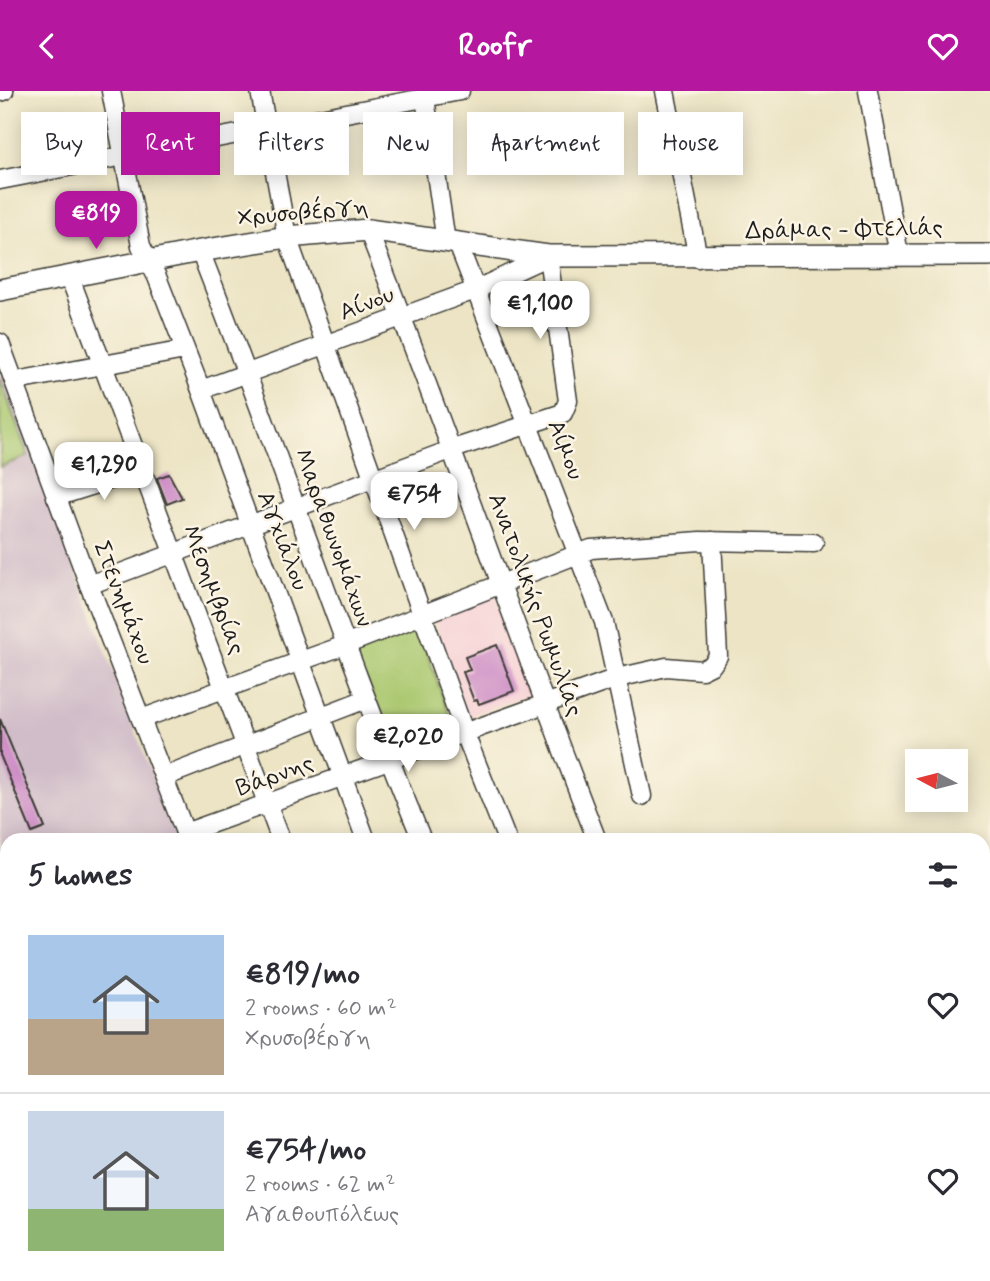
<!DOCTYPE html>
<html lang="en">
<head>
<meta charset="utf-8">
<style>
	body { margin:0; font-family:Mynerve,sans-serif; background:#f2f2f3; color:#2b2b33; height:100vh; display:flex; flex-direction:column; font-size:26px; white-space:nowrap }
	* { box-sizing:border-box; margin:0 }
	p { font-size:23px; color:#7c7c81 }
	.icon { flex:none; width:38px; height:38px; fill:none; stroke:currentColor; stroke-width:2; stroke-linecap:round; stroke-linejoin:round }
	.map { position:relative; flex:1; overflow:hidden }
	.details { position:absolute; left:0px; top:742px; width:990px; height:448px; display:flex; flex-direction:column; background:#fff; border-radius:21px 21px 0 0; box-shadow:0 4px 18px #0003 }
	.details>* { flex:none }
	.guide { position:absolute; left:21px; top:21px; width:948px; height:63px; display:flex; gap:14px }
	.needle { width:46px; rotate:277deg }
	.controls { position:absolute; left:905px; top:658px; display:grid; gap:14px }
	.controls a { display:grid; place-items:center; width:63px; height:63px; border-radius:0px; background:#fff; box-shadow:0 4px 18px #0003; font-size:35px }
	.price { position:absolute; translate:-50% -60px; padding:0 16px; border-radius:14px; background:#fff; color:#222; font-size:23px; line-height:46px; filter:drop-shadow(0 2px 4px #0008) }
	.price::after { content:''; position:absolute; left:50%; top:42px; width:21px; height:16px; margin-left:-10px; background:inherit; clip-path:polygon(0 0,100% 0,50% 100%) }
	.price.current { background:#b5179e; color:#fff }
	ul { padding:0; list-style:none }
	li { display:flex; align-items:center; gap:21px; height:175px; padding:0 28px }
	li+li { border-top:2px solid #e1e1e2 }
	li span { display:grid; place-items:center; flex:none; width:196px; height:140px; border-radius:0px; color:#555 }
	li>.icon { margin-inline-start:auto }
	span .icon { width:84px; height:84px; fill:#fffc; stroke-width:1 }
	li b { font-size:30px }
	h2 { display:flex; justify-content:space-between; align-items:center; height:84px; padding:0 28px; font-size:30px }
	.pill { padding:0 24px; border-radius:0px; background:#fff; box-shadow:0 4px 18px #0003; font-size:24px; line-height:63px }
	.pill.current { background:#b5179e; color:#fff }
	header { display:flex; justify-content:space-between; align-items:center; height:91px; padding:0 28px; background:#b5179e; color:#fff; font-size:32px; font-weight:800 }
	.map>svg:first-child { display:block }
	.built { fill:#f6cfd6 }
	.industrial { fill:#d1bdc9 }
	.green { fill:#aac870; stroke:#637246; stroke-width:2 }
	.building { fill:#cd8cc6 }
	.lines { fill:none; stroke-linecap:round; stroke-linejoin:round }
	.minor-casing { stroke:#3b3a35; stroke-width:21 }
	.major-casing { stroke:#3b3a35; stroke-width:24 }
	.minor { stroke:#fff; stroke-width:18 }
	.major { stroke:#fff; stroke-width:21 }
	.rail { stroke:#1c1c1c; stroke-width:3.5 }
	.labels { text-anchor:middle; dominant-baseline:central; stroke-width:5; stroke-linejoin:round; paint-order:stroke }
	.street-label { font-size:24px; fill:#1c1c1c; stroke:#fcf5e5 }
</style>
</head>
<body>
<header><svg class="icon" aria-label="back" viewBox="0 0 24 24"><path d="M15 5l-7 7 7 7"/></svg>Roofr<svg class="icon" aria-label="heart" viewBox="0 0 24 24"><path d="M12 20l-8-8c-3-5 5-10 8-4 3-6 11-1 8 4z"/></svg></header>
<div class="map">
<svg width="990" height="1190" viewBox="0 0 990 1190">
	<rect width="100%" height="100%" fill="#fcf5e5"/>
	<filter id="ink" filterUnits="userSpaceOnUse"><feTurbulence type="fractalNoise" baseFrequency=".0143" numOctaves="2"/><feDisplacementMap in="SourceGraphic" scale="14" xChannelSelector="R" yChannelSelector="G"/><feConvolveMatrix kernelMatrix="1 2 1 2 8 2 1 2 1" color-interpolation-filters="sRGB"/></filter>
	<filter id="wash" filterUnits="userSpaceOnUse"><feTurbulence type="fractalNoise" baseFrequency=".00686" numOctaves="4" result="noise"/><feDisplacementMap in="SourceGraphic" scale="28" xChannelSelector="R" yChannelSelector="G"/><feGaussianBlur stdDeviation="1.57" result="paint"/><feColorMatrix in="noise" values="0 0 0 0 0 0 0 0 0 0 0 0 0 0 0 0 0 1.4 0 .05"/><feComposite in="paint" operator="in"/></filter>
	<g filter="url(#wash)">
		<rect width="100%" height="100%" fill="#ece4c4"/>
		<!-- built -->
		<path class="built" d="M 494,501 L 531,603 L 468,626 L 432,524 Z"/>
		<!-- industrial -->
		<g class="industrial">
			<path d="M 0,275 L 176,749 L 7,749 L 7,956 L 0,938 Z"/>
			<path d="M 7,961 L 7,1062 L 0,1044 L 0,964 Z"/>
			<path d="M 53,1183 L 210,1183 L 211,1190 L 56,1190 Z"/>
		</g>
		<!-- green -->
		<g class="green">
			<path d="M 0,287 L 28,365 L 0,376 Z"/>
			<path d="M 418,536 L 455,639 L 390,663 L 353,560 Z"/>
		</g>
		<g id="blocks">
			<!-- building -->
			<g class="building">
				<path d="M 169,383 L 182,407 L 167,413 L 157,387 Z"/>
				<path d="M 497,554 L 514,600 L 479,613 L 477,609 L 474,610 L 463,581 L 470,579 L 465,566 Z"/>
				<path d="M 0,628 L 45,737 L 32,742 L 0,664 Z"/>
			</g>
		</g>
	</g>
	<g filter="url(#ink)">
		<use href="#blocks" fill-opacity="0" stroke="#3b3a35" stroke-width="2"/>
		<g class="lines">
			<!-- minor casing -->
			<g class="minor-casing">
				<g id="minor">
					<path d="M 111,0 L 141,155 L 157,186 L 201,299 L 366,749"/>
					<path d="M 260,0 L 287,146 L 465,643 L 507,749"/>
					<path d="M 665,0 L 698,167"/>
					<path d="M 868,0 L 899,163"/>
					<path d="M 0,1 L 4,0"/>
					<path d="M 425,7 L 446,151"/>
					<path d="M 0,89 L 460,0"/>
					<path d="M 368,139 C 448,341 518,547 597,749"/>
					<path d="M 458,153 L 604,531 L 642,705"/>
					<path d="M 200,160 C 277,355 342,555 422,749"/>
					<path d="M 70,187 L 281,749"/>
					<path d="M 0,252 L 89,494 L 188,749"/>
					<path d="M 16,290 L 185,259"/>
					<path d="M 56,406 L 141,379"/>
					<path d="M 89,494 L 453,358 L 563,322 L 568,310 L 548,165 L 475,199 L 201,299"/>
					<path d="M 141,628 L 345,554 L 591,458 L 700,450 L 814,452"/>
					<path d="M 164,686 L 366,608"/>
					<path d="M 185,742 L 617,587 L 666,576 L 702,579 L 712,574 L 718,565 L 712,450"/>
					<path d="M 984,1040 L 988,915"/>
					<path d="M 0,1066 L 7,1072"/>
					<path d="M 49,1183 L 52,1190"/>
					<path d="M 265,1183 L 266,1190"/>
					<path d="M 572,1183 L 572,1190"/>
					<path d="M 647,1183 L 647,1190"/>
					<path d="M 716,1183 L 717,1190"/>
					<path d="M 843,1183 L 850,1190"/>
					<path d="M 0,1185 L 38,1190"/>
					<path d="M 342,1190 L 343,1183"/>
					<path d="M 438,1190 L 439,1183"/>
					<path d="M 916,1190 L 917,1183"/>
				</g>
			</g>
			<!-- major casing -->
			<g class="major-casing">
				<path id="major" d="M 0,199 L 200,160 L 287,146 L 368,139 L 548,165 L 990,164"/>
			</g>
			<!-- minor -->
			<use href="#minor" class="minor"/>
			<!-- major -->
			<use href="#major" class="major"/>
			<!-- rail -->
			<g class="rail">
				<path d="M 0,782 L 7,801"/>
				<path d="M 148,1183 L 151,1190"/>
			</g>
		</g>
	</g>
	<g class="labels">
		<!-- street labels -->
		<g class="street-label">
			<text transform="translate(303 122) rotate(-5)">Χρυσοβέργη</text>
			<text transform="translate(844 139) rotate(-1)">Δράμας - Φτελιάς</text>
			<text transform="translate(367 213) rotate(-21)">Αίνου</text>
			<text transform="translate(565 359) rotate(69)">Αίμου</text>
			<text transform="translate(333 447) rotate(70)">Μαραθωνομάχων</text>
			<text transform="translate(282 450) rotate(69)">Αγχιάλου</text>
			<text transform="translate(213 499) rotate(69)">Μεσημβρίας</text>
			<text transform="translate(123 512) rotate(69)">Στενημάχου</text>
			<text transform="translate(535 514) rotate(70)">Ανατολικής Ρωμυλίας</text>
			<text transform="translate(275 685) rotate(-20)">Βάρνης</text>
		</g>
	</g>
</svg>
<div class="controls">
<a><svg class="needle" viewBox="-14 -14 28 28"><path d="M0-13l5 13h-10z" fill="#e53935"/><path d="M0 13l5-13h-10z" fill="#7c7c81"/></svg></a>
</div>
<b class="price current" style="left:96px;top:160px">€819</b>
<b class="price" style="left:540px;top:250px">€1,100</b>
<b class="price" style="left:104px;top:411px">€1,290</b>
<b class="price" style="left:414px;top:441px">€754</b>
<b class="price" style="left:408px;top:683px">€2,020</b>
<div class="guide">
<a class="pill">Buy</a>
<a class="pill current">Rent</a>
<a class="pill">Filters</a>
<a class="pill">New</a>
<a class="pill">Apartment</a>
<a class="pill">House</a>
</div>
<section class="details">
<h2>5 homes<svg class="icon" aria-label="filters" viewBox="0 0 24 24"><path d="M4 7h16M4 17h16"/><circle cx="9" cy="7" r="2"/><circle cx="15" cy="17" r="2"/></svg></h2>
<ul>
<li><span style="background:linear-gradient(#a9c7e8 60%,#b9a48a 0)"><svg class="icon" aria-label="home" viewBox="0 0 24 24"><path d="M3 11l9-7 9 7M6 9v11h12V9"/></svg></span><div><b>€819/mo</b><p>2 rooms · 60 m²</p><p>Χρυσοβέργη</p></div><svg class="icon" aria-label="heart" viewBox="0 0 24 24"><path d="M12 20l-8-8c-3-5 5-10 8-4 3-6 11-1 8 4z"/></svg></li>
<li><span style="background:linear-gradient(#c9d6e8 70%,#8fb573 0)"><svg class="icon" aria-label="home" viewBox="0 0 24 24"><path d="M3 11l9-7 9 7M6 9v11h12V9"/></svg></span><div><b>€754/mo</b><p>2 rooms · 62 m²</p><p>Αγαθουπόλεως</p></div><svg class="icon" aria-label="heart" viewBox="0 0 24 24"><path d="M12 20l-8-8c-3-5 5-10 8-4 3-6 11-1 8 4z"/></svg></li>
</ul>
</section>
</div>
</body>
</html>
